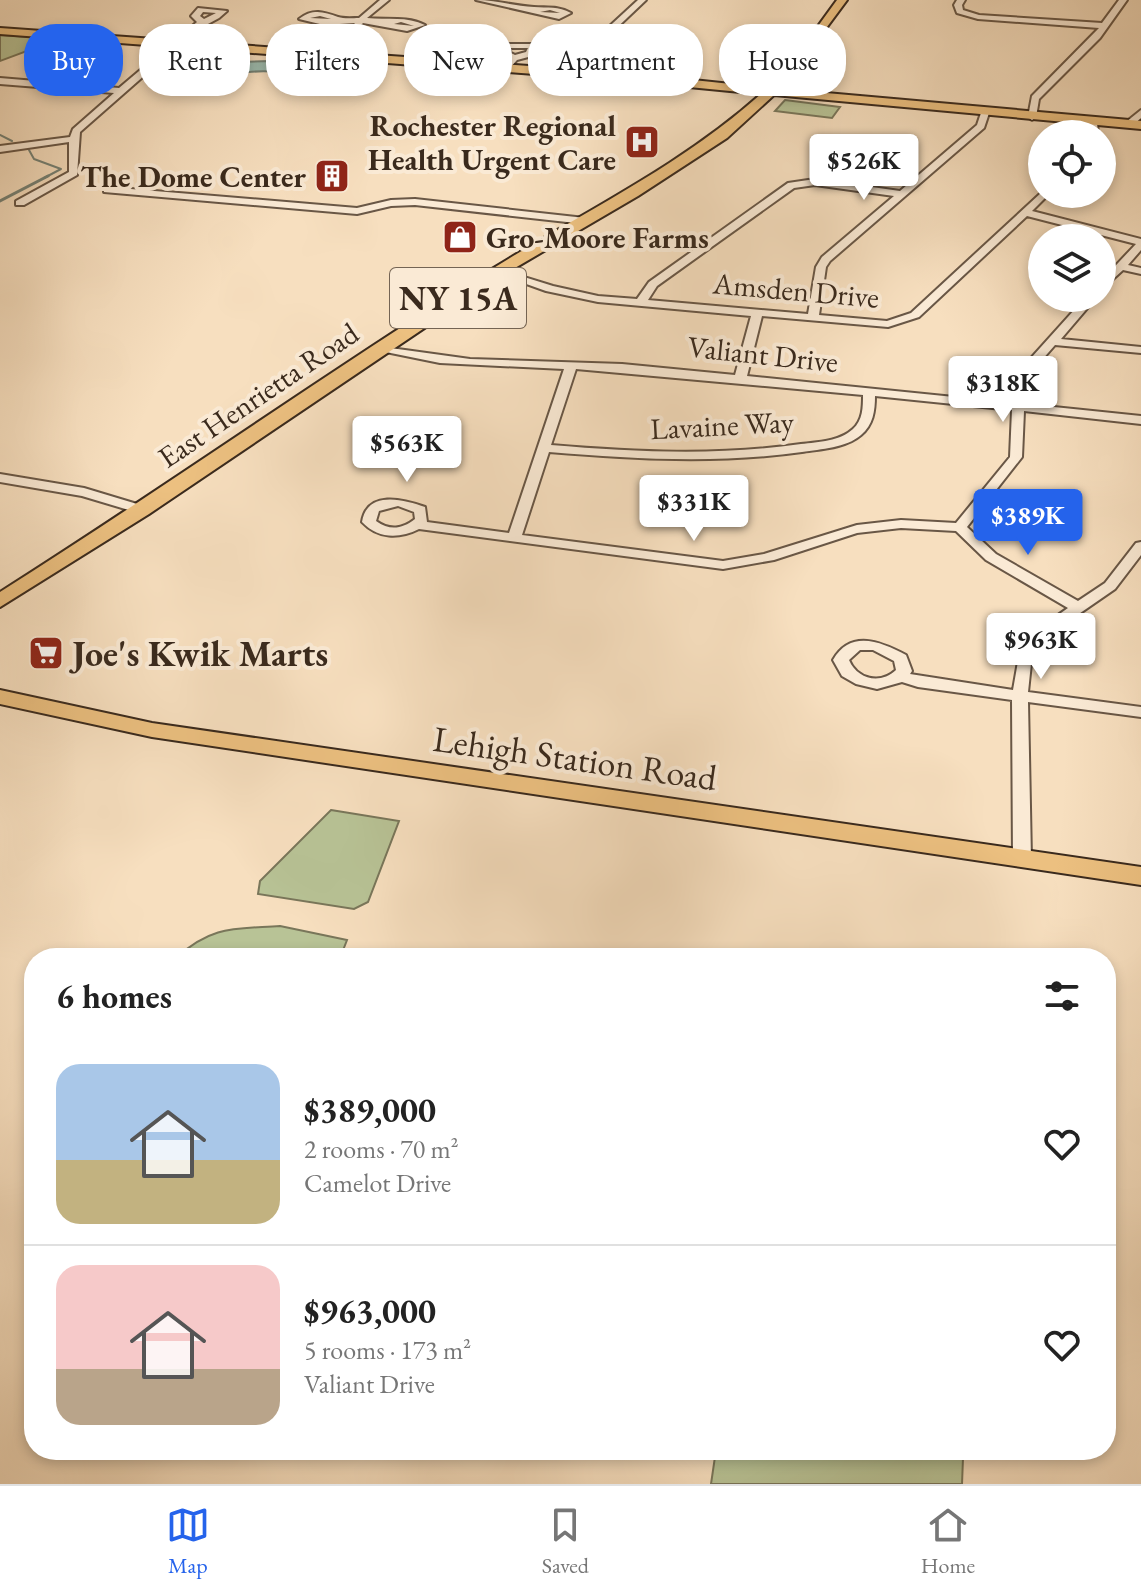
<!DOCTYPE html>
<html lang="en">
<head>
<meta charset="utf-8">
<style>
	body { margin:0; font-family:"EB Garamond",serif; background:#f2f2f2; color:#222; height:100vh; display:flex; flex-direction:column; font-size:30px; white-space:nowrap }
	* { box-sizing:border-box; margin:0 }
	p { font-size:26px; color:#767676 }
	.icon { flex:none; width:44px; height:44px; fill:none; stroke:currentColor; stroke-width:2; stroke-linecap:round; stroke-linejoin:round }
	.map { position:relative; flex:1; overflow:hidden }
	.details { position:absolute; left:24px; top:948px; width:1092px; height:512px; display:flex; flex-direction:column; background:#fff; border-radius:32px; box-shadow:0 4px 12px #0003 }
	.details>* { flex:none }
	.top-card { position:absolute; left:24px; top:24px; width:1094px; height:72px; display:flex; gap:16px }
	.buttons { position:absolute; left:1028px; top:120px; display:grid; gap:16px }
	.buttons a { display:grid; place-items:center; width:88px; height:88px; border-radius:50%; background:#fff; box-shadow:0 4px 12px #0003; font-size:40px }
	.price { position:absolute; translate:-50% -68px; padding:0 18px; border-radius:8px; background:#fff; color:#222; font-size:26px; line-height:52px; filter:drop-shadow(0 2px 4px #0008) }
	.price::after { content:''; position:absolute; left:50%; top:48px; width:24px; height:18px; margin-left:-12px; background:inherit; clip-path:polygon(0 0,100% 0,50% 100%) }
	.price.on { background:#2563eb; color:#fff }
	ul { padding:0; list-style:none }
	li { display:flex; align-items:center; gap:24px; height:200px; padding:0 32px }
	li+li { border-top:2px solid #e0e0e0 }
	li span { display:grid; place-items:center; flex:none; width:224px; height:160px; border-radius:24px; color:#555 }
	li>.icon { margin-inline-start:auto }
	span .icon { width:96px; height:96px; fill:#fffc; stroke-width:1 }
	li b { font-size:34px }
	h2 { display:flex; justify-content:space-between; align-items:center; height:96px; padding:0 32px; font-size:34px }
	.pill { padding:0 28px; border-radius:32px; background:#fff; box-shadow:0 4px 12px #0003; font-size:28px; line-height:72px }
	.pill.on { background:#2563eb; color:#fff }
	.menu { display:flex; justify-content:space-around; align-items:center; height:112px; border-top:2px solid #e0e0e0; background:#fff; font-size:22px; color:#767676 }
	.menu a { display:grid; justify-items:center; gap:4px }
	.menu .on { color:#2563eb }
	.map>svg:first-child { display:block }
	.green { fill:#b8c396; stroke:#79765a; stroke-width:2 }
	.water { fill:#9dbdb1; stroke:#758276; stroke-width:2 }
	.lines { fill:none; stroke-linecap:round; stroke-linejoin:round }
	.stream-far1 { stroke:#758276; stroke-width:2 }
	.stream { stroke:#758276; stroke-width:3 }
	.minor-casing { stroke:#695746; stroke-width:4 }
	.major-casing { stroke:#3a2a1d; stroke-width:4 }
	.minor { fill:#faead5; fill-rule:evenodd }
	.major { fill:#ecc080; fill-rule:evenodd }
	.labels { text-anchor:middle; dominant-baseline:central; stroke-width:8; stroke-linejoin:round; paint-order:stroke }
	.far-poi-label { font-size:30px; font-weight:bold; fill:#3a2a1d; stroke:#faead5; text-anchor:end }
	.far-street-label { font-size:30px; fill:#3a2a1d; stroke:#faead5 }
	.shield { fill:#faead5; stroke:#746454; stroke-width:2 }
	.shield-label { font-size:34px; font-weight:bold; fill:#3a2a1d }
	.poi-label { font-size:36px; font-weight:bold; fill:#3a2a1d; stroke:#faead5; text-anchor:start }
	.street-label { font-size:36px; fill:#3a2a1d; stroke:#faead5 }
</style>
</head>
<body>
<div class="map">
<svg width="1141" height="1484" viewBox="0 0 1141 1484">
	<rect width="100%" height="100%" fill="#f7dfbf"/>
	<filter id="stains"><feTurbulence type="fractalNoise" baseFrequency=".0025" numOctaves="4"/><feColorMatrix values="0 0 0 0 .2 0 0 0 0 .09 0 0 0 0 .02 0 0 0 .5 -.17"/></filter>
	<radialGradient id="worn" r=".72"><stop offset=".6" stop-color="#630" stop-opacity="0"/><stop offset="1" stop-color="#630" stop-opacity=".3"/></radialGradient>
	<!-- green -->
	<g class="green">
		<path d="M 0,35 L 59,39 L 0,61 Z"/>
		<path d="M 785,100 L 840,107 L 832,118 L 775,111 Z"/>
		<path d="M 331,810 L 399,821 L 368,902 L 354,909 L 258,894 L 260,881 Z"/>
		<path d="M 280,926 L 347,940 L 340,958 L 176,958 C 212,925 235,929 280,926 Z"/>
		<path d="M 716,1450 L 925,1450 L 963,1458 L 962,1484 L 711,1484 Z"/>
	</g>
	<!-- water -->
	<path class="water" d="M 200,57 L 238,62 L 270,61 L 297,71 L 291,76 C 255,62 216,85 180,70 L 181,66 Z"/>
	<g class="lines">
		<!-- stream-far1 -->
		<g class="stream-far1">
			<path d="M 0,135 L 12,141"/>
			<path d="M 29,150 L 34,159 L 61,169 L 44,178"/>
		</g>
		<!-- stream -->
		<path class="stream" d="M 0,201 L 48,176"/>
		<!-- minor casing -->
		<g class="minor-casing">
			<g id="minor">
				<path d="M 380,0 L 389,0 L 367,18 C 387,20 407,16 425,25 L 407,31 L 363,23 L 330,57 L 327,53 L 355,23 L 324,25 L 299,19 C 313,8 324,12 338,17 C 344,19 353,18 359,18 ZM 320,16 L 331,19 L 310,18 ZM 401,22 L 414,26 L 394,24 Z"/>
				<path d="M 476,0 C 496,0 514,6 534,7 C 548,8 558,6 571,13 L 559,19 ZM 550,10 L 560,13 L 540,12 Z"/>
				<path d="M 638,0 L 646,0 L 568,74 L 562,74 L 562,70 Z"/>
				<path d="M 957,0 L 965,0 L 962,5 L 963,10 L 979,15 L 1102,23 L 1119,0 L 1127,0 L 1100,38 L 1039,99 L 1036,117 L 1032,120 L 1028,117 L 1032,96 L 1099,28 L 978,19 L 957,13 L 954,5 Z"/>
				<path d="M 198,8 L 227,11 L 219,18 L 195,31 L 80,132 L 77,175 L 24,205 L 16,205 L 16,201 L 69,172 L 69,142 L 0,152 L 0,146 L 70,137 L 73,129 L 114,93 L 0,84 L 0,78 L 119,88 L 197,22 L 191,16 ZM 203,12 L 216,13 L 204,19 L 200,16 Z"/>
				<path d="M 505,44 L 533,44 L 537,46 L 532,56 L 517,60 L 507,71 L 503,68 L 509,59 L 501,53 ZM 511,48 L 528,48 L 526,52 L 515,55 L 509,52 Z"/>
				<path d="M 985,110 L 989,113 L 984,128 L 830,261 L 826,267 L 819,315 L 887,321 L 911,313 L 1042,192 L 1042,194 L 1049,194 L 1032,211 L 1141,239 L 1141,250 L 1128,265 L 1141,268 L 1141,274 L 1123,270 L 1102,289 L 1102,280 L 1136,244 L 1027,216 L 919,317 L 888,327 L 762,316 L 747,376 L 1013,403 L 1014,377 L 1085,298 L 1096,298 L 1061,339 L 1141,347 L 1141,353 L 1055,345 L 1026,378 L 1025,404 L 1141,416 L 1141,424 L 1024,411 L 1022,457 L 967,527 L 996,554 L 1078,601 L 1105,583 L 1136,543 L 1141,542 L 1141,555 L 1115,589 L 1044,638 L 1032,654 L 1028,692 L 1141,707 L 1141,717 L 1028,702 L 1031,859 L 1028,864 L 1016,864 L 1013,859 L 1012,700 L 918,687 L 902,682 L 877,689 L 856,684 L 842,676 L 833,660 C 851,629 881,642 906,655 L 912,671 L 910,674 L 1013,690 L 1020,650 L 1034,632 L 1068,608 L 986,560 L 956,531 L 901,528 L 857,533 L 774,560 L 723,569 L 419,529 C 399,539 378,539 362,522 C 367,490 403,499 425,507 L 427,522 L 509,533 L 564,369 L 440,363 L 376,350 L 376,346 L 470,359 L 622,364 L 735,375 L 751,316 L 598,302 L 546,291 L 493,272 L 498,269 L 553,286 L 598,296 L 637,299 L 649,282 L 788,183 L 815,179 L 900,191 L 977,125 L 981,113 ZM 815,185 L 894,196 L 822,257 L 816,267 L 808,314 L 648,300 L 657,286 L 794,188 ZM 576,369 L 863,395 C 863,407 863,420 853,429 C 840,441 819,442 801,444 C 718,456 635,452 551,445 ZM 875,396 L 1012,410 L 1010,457 L 956,523 L 901,520 L 857,525 L 764,554 L 723,561 L 522,535 L 549,452 C 634,459 717,464 802,452 C 821,449 846,448 861,435 C 873,425 875,411 875,396 ZM 398,506 L 414,512 L 415,519 C 402,529 390,531 376,521 L 379,511 ZM 860,650 L 873,650 L 894,661 L 896,670 C 880,685 857,679 849,660 Z"/>
				<path d="M 1141,110 L 1141,118 L 1132,126 L 1126,126 L 1126,122 Z"/>
				<path d="M 1092,119 L 1097,122 L 1098,134 L 1088,134 L 1087,122 Z"/>
				<path d="M 107,187 L 357,208 L 391,200 L 415,199 L 585,218 L 590,221 L 585,224 L 415,205 L 391,206 L 357,214 L 104,192 L 104,188 Z"/>
				<path d="M 0,474 L 84,488 L 147,507 L 149,510 L 142,514 L 82,496 L 0,482 Z"/>
			</g>
		</g>
		<!-- major casing -->
		<g class="major-casing">
			<g id="major">
				<path d="M 837,0 L 847,0 L 781,89 L 1141,121 L 1141,129 L 774,95 L 727,138 L 638,196 L 503,275 L 149,514 L 0,607 L 0,592 C 166,487 326,373 492,269 C 585,211 679,167 761,94 L 627,81 L 0,34 L 0,28 L 627,73 L 768,88 L 781,77 Z"/>
				<path d="M 0,690 L 152,723 L 1141,867 L 1141,885 L 152,737 L 0,704 Z"/>
			</g>
		</g>
		<!-- minor -->
		<use href="#minor" class="minor"/>
		<!-- major -->
		<use href="#major" class="major"/>
	</g>
	<!-- icons -->
	<defs>
		<g id="hospital-square" transform="scale(1.8)"><rect x="-9" y="-9" width="18" height="18" rx="4" fill="#8f2418" stroke="#faead5"/><path d="M-5-5h3v3.5h4V-5h3V5h-3V1.5h-4V5h-3Z" fill="#fff"/></g>
		<g id="building-square" transform="scale(1.8)"><rect x="-9" y="-9" width="18" height="18" rx="4" fill="#8f2418" stroke="#faead5"/><path d="M-4-6H4V6H1V3H-1V6H-4ZM-2.5-4.3h1.7v1.8h-1.7ZM.8-4.3h1.7v1.8H.8ZM-2.5-1h1.7V.8h-1.7ZM.8-1h1.7V.8H.8Z" fill="#fff"/></g>
		<g id="shop-square" transform="scale(1.8)"><rect x="-9" y="-9" width="18" height="18" rx="4" fill="#8f2418" stroke="#faead5"/><path d="M-5-2.5h2.3a2.7 3.5 0 0 1 5.4 0H5L5.5 6h-11ZM-1.5-2.5h3a1.5 2.3 0 0 0-3 0Z" fill="#fff"/></g>
		<g id="supermarket-square" transform="scale(1.8)"><rect x="-9" y="-9" width="18" height="18" rx="4" fill="#8f2418" stroke="#faead5"/><path d="M-6-5.5h2.5l.6 2H6L4.5 2H-2.5L-4.4-4H-6ZM-1.5 3.2a1.3 1.3 0 1 0 .1 0ZM3 3.2a1.3 1.3 0 1 0 .1 0Z" fill="#fff"/></g>
	</defs>
	<g fill-rule="evenodd">
		<use href="#hospital-square" x="642" y="142"/>
		<use href="#building-square" x="332" y="176"/>
		<use href="#shop-square" x="460" y="237"/>
		<use href="#supermarket-square" x="46" y="653"/>
	</g>
	<g class="labels">
		<!-- far-poi labels -->
		<g class="far-poi-label">
			<text x="616" y="125">Rochester Regional<tspan x="616" dy="34">Health Urgent Care</tspan></text>
			<text x="306" y="176">The Dome Center</text>
			<text x="486" y="237" text-anchor="start">Gro-Moore Farms</text>
		</g>
		<!-- far-street labels -->
		<g class="far-street-label">
			<text transform="translate(796 290) rotate(5)">Amsden Drive</text>
			<text transform="translate(763 354) rotate(6)">Valiant Drive</text>
			<text transform="translate(258 395) rotate(-34)">East Henrietta Road</text>
			<text transform="translate(722 425) rotate(-3)">Lavaine Way</text>
		</g>
		<!-- shield labels -->
		<rect class="shield" x="390" y="268" width="136" height="60" rx="6"/>
		<g class="shield-label">
			<text x="458" y="298">NY 15A</text>
		</g>
		<!-- poi labels -->
		<g class="poi-label">
			<text x="72" y="653">Joe's Kwik Marts</text>
		</g>
		<!-- street labels -->
		<g class="street-label">
			<text transform="translate(575 758) rotate(8)">Lehigh Station Road</text>
		</g>
	</g>
	<rect width="100%" height="100%" filter="url(#stains)"/>
	<rect width="100%" height="100%" fill="url(#worn)"/>
</svg>
<div class="buttons">
<a><svg class="icon" aria-label="locate" viewBox="0 0 24 24"><circle cx="12" cy="12" r="6"/><path d="M12 2v4M12 18v4M2 12h4M18 12h4"/></svg></a>
<a><svg class="icon" aria-label="layers" viewBox="0 0 24 24"><path d="M12 4l9 5-9 5-9-5zM3 14l9 5 9-5"/></svg></a>
</div>
<b class="price" style="left:864px;top:202px">$526K</b>
<b class="price" style="left:1003px;top:424px">$318K</b>
<b class="price" style="left:407px;top:484px">$563K</b>
<b class="price" style="left:694px;top:543px">$331K</b>
<b class="price on" style="left:1028px;top:557px">$389K</b>
<b class="price" style="left:1041px;top:681px">$963K</b>
<div class="top-card">
<a class="pill on">Buy</a>
<a class="pill">Rent</a>
<a class="pill">Filters</a>
<a class="pill">New</a>
<a class="pill">Apartment</a>
<a class="pill">House</a>
</div>
<section class="details">
<h2>6 homes<svg class="icon" aria-label="filters" viewBox="0 0 24 24"><path d="M4 7h16M4 17h16"/><circle cx="9" cy="7" r="2"/><circle cx="15" cy="17" r="2"/></svg></h2>
<ul>
<li><span style="background:linear-gradient(#a9c7e8 60%,#c2b280 0)"><svg class="icon" aria-label="home" viewBox="0 0 24 24"><path d="M3 11l9-7 9 7M6 9v11h12V9"/></svg></span><div><b>$389,000</b><p>2 rooms · 70 m²</p><p>Camelot Drive</p></div><svg class="icon" aria-label="heart" viewBox="0 0 24 24"><path d="M12 20l-8-8c-3-5 5-10 8-4 3-6 11-1 8 4z"/></svg></li>
<li><span style="background:linear-gradient(#f6c9c9 65%,#b9a48a 0)"><svg class="icon" aria-label="home" viewBox="0 0 24 24"><path d="M3 11l9-7 9 7M6 9v11h12V9"/></svg></span><div><b>$963,000</b><p>5 rooms · 173 m²</p><p>Valiant Drive</p></div><svg class="icon" aria-label="heart" viewBox="0 0 24 24"><path d="M12 20l-8-8c-3-5 5-10 8-4 3-6 11-1 8 4z"/></svg></li>
</ul>
</section>
</div>
<nav class="menu">
<a class="on"><svg class="icon" aria-label="map" viewBox="0 0 24 24"><path d="M3 6l6-2 6 2 6-2v14l-6 2-6-2-6 2zM9 4v14M15 6v14"/></svg>Map</a>
<a><svg class="icon" aria-label="saved" viewBox="0 0 24 24"><path d="M7 4h10v16l-5-4-5 4z"/></svg>Saved</a>
<a><svg class="icon" aria-label="home" viewBox="0 0 24 24"><path d="M3 11l9-7 9 7M6 9v11h12V9"/></svg>Home</a>
</nav>
</body>
</html>
